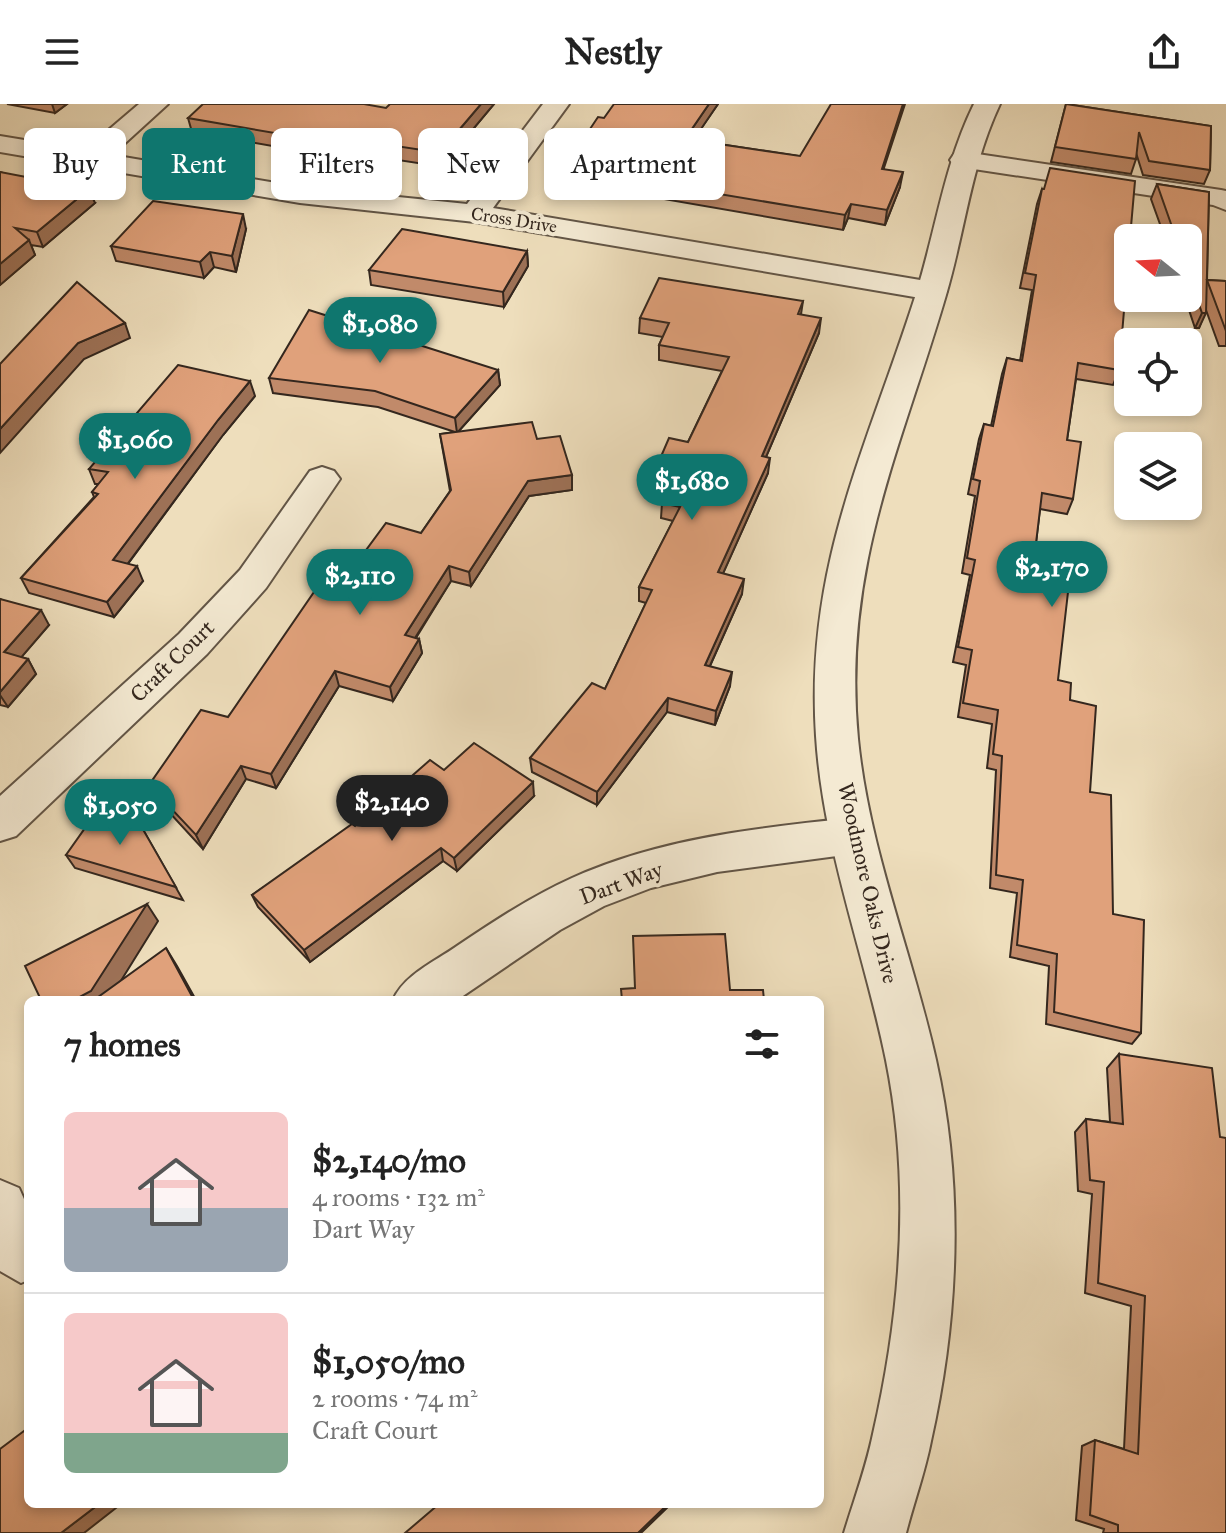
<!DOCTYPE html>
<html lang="en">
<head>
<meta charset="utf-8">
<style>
	body { margin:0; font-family:"IM FELL Great Primer",serif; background:#f6f6f6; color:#222; height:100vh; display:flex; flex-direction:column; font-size:30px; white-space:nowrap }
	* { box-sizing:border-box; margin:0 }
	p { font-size:26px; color:#767676 }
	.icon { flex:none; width:44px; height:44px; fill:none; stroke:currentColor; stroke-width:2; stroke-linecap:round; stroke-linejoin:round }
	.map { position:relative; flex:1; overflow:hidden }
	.drawer { position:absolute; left:24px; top:892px; width:800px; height:512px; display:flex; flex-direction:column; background:#fff; border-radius:12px; box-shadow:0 4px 12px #0003 }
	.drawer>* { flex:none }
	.banner { position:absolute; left:24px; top:24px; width:800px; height:72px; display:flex; gap:16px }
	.needle { width:52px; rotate:288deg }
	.buttons { position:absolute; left:1114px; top:120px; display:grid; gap:16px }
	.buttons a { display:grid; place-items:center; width:88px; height:88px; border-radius:12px; background:#fff; box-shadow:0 4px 12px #0003; font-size:40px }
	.price { position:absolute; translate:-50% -68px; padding:0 18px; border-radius:28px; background:#0f766e; color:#fff; font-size:26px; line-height:52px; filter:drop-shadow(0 2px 4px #0008) }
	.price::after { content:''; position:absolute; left:50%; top:48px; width:24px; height:18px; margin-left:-12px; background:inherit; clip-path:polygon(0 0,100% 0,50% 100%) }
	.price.current { background:#222; color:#fff }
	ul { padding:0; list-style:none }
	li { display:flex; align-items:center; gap:24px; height:200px; padding:0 40px }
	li+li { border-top:2px solid #e0e0e0 }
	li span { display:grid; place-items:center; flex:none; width:224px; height:160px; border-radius:12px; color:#555 }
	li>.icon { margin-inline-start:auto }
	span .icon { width:96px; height:96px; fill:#fffc; stroke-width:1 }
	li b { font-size:34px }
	h2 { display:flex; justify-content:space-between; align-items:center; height:96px; padding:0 40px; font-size:34px }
	.chip { padding:0 28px; border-radius:12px; background:#fff; box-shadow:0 4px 12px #0003; font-size:28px; line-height:72px }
	.chip.current { background:#0f766e; color:#fff }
	header { display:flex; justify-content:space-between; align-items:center; height:104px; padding:0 40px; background:#fff; font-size:36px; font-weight:700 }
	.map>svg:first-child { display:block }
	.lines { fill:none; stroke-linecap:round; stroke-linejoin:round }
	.minor-casing { stroke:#625546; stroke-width:4 }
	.tertiary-casing { stroke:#625546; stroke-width:4 }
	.minor { fill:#f4ead3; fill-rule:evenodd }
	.tertiary { fill:#f4ead3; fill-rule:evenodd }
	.wall { fill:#c18a6a; stroke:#34271e; stroke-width:2 }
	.shaded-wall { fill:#9d7156; stroke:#34271e; stroke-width:2 }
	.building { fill:#e0a17b; stroke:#34271e; stroke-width:2 }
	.labels { text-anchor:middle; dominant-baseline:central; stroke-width:8; stroke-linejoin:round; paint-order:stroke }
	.far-street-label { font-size:18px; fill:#34271e; stroke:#f4ead3 }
	.street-label { font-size:22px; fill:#34271e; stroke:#f4ead3 }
</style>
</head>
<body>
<header><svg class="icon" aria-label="menu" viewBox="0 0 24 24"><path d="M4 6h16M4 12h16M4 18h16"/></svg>Nestly<svg class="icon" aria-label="share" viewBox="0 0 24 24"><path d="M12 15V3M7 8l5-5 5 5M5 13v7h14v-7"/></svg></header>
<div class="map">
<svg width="1226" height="1429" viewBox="0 0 1226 1429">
	<rect width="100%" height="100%" fill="#eedebc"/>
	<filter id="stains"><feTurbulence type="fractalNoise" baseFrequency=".0025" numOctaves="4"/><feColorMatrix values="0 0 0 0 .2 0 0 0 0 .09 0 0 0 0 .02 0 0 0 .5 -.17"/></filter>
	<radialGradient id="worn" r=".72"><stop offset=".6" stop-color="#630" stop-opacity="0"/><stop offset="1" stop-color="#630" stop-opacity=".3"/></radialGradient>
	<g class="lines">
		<!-- minor casing -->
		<g class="minor-casing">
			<g id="minor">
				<path d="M 139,0 L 168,0 L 112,51 L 300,83 L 467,100 L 543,0 L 569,0 L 493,104 L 932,178 L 943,181 L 947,187 L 943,193 L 932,196 L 475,118 L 300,99 L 0,48 L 0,32 L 85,46 Z"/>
				<path d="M 964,48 L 1221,86 L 1226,87 L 1226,106 L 1213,101 L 954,62 L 950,56 L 954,50 Z"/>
				<path d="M 322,363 L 334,367 L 340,375 L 266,484 L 207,550 L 16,732 L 0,737 L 0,692 L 179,530 L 240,466 L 310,367 Z"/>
				<path d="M 852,714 L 868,719 L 874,732 L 868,745 L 852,750 L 717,768 L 651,784 L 604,802 L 560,826 L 457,896 L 393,896 C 404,871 434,858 457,842 C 494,817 532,792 572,774 C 661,734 757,724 852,714 Z"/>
				<path d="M 0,1076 L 19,1084 L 28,1104 L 28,1176 L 21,1179 L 0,1167 Z"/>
			</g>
		</g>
		<!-- tertiary casing -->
		<g class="tertiary-casing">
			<path id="tertiary" d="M 974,0 L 1000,0 C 971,61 965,127 946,191 C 900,348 842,464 858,635 C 869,746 912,848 936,956 C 964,1081 959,1213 931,1337 C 925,1368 914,1398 906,1429 L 844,1429 C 854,1396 866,1364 873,1330 C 901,1208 911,1080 886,956 C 864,848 823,744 816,632 C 805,461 866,347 916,190 C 936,126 944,61 974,0 Z"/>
		</g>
		<!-- minor -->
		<use href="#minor" class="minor"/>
		<!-- tertiary -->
		<use href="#tertiary" class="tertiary"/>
	</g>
	<!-- wall -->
	<g class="wall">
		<path d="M 7,0 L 67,0 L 55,9 Z"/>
		<path d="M 494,0 L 454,48 L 435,45 L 424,60 L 300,41 L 295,46 L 192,28 L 188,14 L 386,4 Z"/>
		<path d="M 718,0 L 693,36 L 884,65 L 900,83 L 885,121 L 848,114 L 843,126 L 565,78 L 564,64 L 604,14 Z"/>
		<path d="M 1066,0 L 1211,22 L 1210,66 L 1204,80 L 1143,71 L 1137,52 L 1131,70 L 1051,58 Z"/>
		<path d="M 0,68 L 95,99 L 43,143 L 31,141 L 35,151 L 0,181 Z"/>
		<path d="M 1157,80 L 1209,88 L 1207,176 L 1226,177 L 1226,242 L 1219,242 L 1206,206 L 1199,224 L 1195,224 L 1185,194 L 1188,194 L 1188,134 L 1165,134 L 1151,95 Z"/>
		<path d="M 1042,85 L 1119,266 L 1113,281 L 1076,275 L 1067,336 L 1073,395 L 1067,410 L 1040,405 L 1031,481 L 1058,576 L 1070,596 L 1090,688 L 1113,810 L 1141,929 L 1132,940 L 1046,920 L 1049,862 L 1010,853 L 1017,789 L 990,784 L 996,666 L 987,664 L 992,620 L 958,613 L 966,561 L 953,558 L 970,471 L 962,469 L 975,392 L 968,390 L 979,335 L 984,320 L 991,322 L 1002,270 L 1007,254 L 1020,257 L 1032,186 L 1020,184 L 1037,100 Z"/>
		<path d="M 246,125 L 236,168 L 214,163 L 204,174 L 116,157 L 111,142 Z"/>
		<path d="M 527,147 L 528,162 L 504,203 L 371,181 L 369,166 Z"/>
		<path d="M 803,197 L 801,210 L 819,229 L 766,353 L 768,369 L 723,469 L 742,490 L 710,562 L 730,582 L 715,621 L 667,608 L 597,701 L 532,668 L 530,654 L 605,585 L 646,499 L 639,497 L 639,483 L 673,417 L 661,414 L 662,399 L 666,389 L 652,386 L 653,371 L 688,338 L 722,267 L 659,256 L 659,241 L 663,233 L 639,229 L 640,214 Z"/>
		<path d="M 498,266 L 500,281 L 458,328 L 537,335 L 572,371 L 572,386 L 529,392 L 471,482 L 451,477 L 416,534 L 419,535 L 422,549 L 393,597 L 339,582 L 276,684 L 246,675 L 203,745 L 156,694 L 149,681 L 228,613 L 341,480 L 421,429 L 450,387 L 440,330 L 455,328 L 378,303 L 273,289 L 269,274 Z"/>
		<path d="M 255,292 L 223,331 L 128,460 L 143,477 L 114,513 L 29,489 L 21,474 L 94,393 L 92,388 L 99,380 L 95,380 L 89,365 Z"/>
		<path d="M 0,495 L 49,521 L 21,553 L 28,555 L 36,570 L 8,603 L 0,601 Z"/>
		<path d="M 444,666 L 534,692 L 457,767 L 443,757 L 310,858 L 258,803 L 252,791 L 355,722 Z"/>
		<path d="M 129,701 L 183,796 L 75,764 L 66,751 L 118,716 Z"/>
		<path d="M 1119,950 L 1226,1429 L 1103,1429 L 1104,1425 L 1076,1416 L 1082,1342 L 1095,1336 L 1124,1345 L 1131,1202 L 1085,1189 L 1092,1090 L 1078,1087 L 1075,1028 L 1086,1015 L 1110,1018 L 1107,964 Z"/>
	</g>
	<!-- shaded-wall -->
	<g class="shaded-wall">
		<path d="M 52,0 L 67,0 L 55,9 Z"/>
		<path d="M 481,0 L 494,0 L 454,48 L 453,33 Z"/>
		<path d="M 709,0 L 718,0 L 684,50 L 685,35 Z"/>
		<path d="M 903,0 L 905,0 L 879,79 L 882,65 Z"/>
		<path d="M 297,27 L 300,41 L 295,46 L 292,32 Z"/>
		<path d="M 434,30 L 435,45 L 424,60 L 422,46 Z"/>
		<path d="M 903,68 L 900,83 L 885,121 L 887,106 Z"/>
		<path d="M 89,85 L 95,99 L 43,143 L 37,128 Z"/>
		<path d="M 851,100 L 848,114 L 843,126 L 845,111 Z"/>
		<path d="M 243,110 L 246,125 L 236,168 L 232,152 Z"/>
		<path d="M 29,136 L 35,151 L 0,181 L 0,160 Z"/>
		<path d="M 527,147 L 528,162 L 504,203 L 503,188 Z"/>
		<path d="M 210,148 L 214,163 L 204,174 L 200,158 Z"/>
		<path d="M 1202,209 L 1206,209 L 1199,224 L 1195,224 Z"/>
		<path d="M 821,214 L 819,229 L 760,367 L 762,352 Z"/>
		<path d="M 125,219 L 130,234 L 84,255 L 0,349 L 0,325 L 78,239 Z"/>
		<path d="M 498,266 L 500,281 L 457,329 L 455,314 Z"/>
		<path d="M 250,277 L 255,292 L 223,331 L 120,470 L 113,456 L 218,316 Z"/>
		<path d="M 770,354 L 768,369 L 717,483 L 718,468 Z"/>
		<path d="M 572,371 L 572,386 L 529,392 L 471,482 L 469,468 L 528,377 Z"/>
		<path d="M 137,462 L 143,477 L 114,513 L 107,498 Z"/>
		<path d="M 449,462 L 451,477 L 408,545 L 405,531 Z"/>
		<path d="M 744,475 L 742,490 L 704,575 L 705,561 Z"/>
		<path d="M 41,506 L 49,521 L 13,563 L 4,548 Z"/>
		<path d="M 419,535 L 422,549 L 393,597 L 390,583 Z"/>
		<path d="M 28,555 L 36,570 L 8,603 L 0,591 L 0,588 Z"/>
		<path d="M 335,567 L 339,582 L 276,684 L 271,670 Z"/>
		<path d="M 732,568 L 730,582 L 715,621 L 716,607 Z"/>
		<path d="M 668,594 L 667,608 L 597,701 L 597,688 Z"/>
		<path d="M 241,662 L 246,675 L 203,745 L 196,731 Z"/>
		<path d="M 533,678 L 534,692 L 457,767 L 454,754 Z"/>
		<path d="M 441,744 L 443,757 L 310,858 L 304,846 Z"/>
		<path d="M 147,800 L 158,817 L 109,896 L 74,896 Z"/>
		<path d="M 166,844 L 177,862 L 196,896 L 194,896 Z"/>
		<path d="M 99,1400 L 121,1400 L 84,1429 L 61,1429 Z"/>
		<path d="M 668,1400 L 671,1400 L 641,1429 L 638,1429 Z"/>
	</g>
	<!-- building -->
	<g class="building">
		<path d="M 203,0 L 364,0 L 386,4 L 390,0 L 481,0 L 453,33 L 434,30 L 422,46 L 297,27 L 292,32 L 188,14 Z"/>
		<path d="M 614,0 L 709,0 L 685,35 L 800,52 L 831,0 L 903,0 L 882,65 L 903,68 L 887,106 L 851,100 L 845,111 L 564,64 L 598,13 L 604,14 Z"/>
		<path d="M 1066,0 L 1211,22 L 1210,66 L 1149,57 L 1139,28 L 1136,55 L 1055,43 Z"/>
		<path d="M 1050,64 L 1135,77 L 1130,134 L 1128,134 L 1128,159 L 1119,266 L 1078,259 L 1067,336 L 1081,338 L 1073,395 L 1042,389 L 1031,481 L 1068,488 L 1058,576 L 1071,579 L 1070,596 L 1096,602 L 1090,688 L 1111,691 L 1113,810 L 1144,816 L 1141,929 L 1054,908 L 1057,850 L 1017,841 L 1023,776 L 996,771 L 1002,652 L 993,650 L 998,606 L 963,599 L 972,546 L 958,543 L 975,456 L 967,454 L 980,377 L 973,375 L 984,320 L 993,322 L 1007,254 L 1022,257 L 1036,171 L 1025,169 L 1042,85 L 1044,85 Z"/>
		<path d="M 0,68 L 89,85 L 37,128 L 15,124 L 29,136 L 0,160 Z"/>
		<path d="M 1157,80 L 1209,88 L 1206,209 L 1202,209 L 1188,169 L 1188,134 L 1176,134 Z"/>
		<path d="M 153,97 L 243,110 L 232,152 L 210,148 L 200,158 L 111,142 Z"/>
		<path d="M 402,125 L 527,147 L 503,188 L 369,166 Z"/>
		<path d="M 659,174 L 803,197 L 798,210 L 821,214 L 762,352 L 770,354 L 718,468 L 744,475 L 705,561 L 732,568 L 716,607 L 668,594 L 597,688 L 530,654 L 592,579 L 605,585 L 652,486 L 639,483 L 680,403 L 662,399 L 671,375 L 653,371 L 669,334 L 688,338 L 729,253 L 659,241 L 669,219 L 640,214 Z"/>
		<path d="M 1207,176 L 1226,177 L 1226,227 Z"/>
		<path d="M 77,178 L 125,219 L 78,239 L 0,325 L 0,260 Z"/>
		<path d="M 309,206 L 498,266 L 455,314 L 375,287 L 269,274 Z"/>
		<path d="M 178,261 L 250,277 L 218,316 L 113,456 L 137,462 L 107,498 L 21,474 L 98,390 L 92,388 L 108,368 L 89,365 Z"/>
		<path d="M 532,318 L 537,335 L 560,332 L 572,371 L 528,377 L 469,468 L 449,462 L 405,531 L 419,535 L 390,583 L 335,567 L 271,670 L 241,662 L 196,731 L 149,681 L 201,606 L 228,613 L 323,475 L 341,480 L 386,419 L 421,429 L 451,386 L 440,330 Z"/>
		<path d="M 0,495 L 41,506 L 4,548 L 28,555 L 0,588 Z"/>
		<path d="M 474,639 L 533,678 L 454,754 L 441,744 L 304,846 L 252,791 L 352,720 L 355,722 L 430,656 L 444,666 Z"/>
		<path d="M 129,701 L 176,783 L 66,751 L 95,710 L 118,716 Z"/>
		<path d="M 147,800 L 91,887 L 74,896 L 41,896 L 25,862 Z"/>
		<path d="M 725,830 L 730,886 L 763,886 L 764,896 L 622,896 L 621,885 L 635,884 L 633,832 Z"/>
		<path d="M 166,844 L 194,896 L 94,896 Z"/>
		<path d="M 1119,950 L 1212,964 L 1220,1033 L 1226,1034 L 1226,1429 L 1118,1429 L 1118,1421 L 1090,1411 L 1095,1336 L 1138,1350 L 1145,1192 L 1098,1179 L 1104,1078 L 1090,1076 L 1086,1015 L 1123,1020 Z"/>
		<path d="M 28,1324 L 28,1400 L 99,1400 L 61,1429 L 0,1429 L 0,1345 Z"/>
		<path d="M 439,1400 L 668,1400 L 638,1429 L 405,1429 Z"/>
	</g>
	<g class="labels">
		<!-- far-street labels -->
		<g class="far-street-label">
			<text transform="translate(514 116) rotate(9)">Cross Drive</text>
		</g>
		<!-- street labels -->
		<g class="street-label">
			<text transform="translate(172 557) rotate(-44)">Craft Court</text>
			<text transform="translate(621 779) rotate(-20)">Dart Way</text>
			<text transform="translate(868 779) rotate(77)">Woodmore Oaks Drive</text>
		</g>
	</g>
	<rect width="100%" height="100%" filter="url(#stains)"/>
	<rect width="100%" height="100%" fill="url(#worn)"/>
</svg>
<div class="buttons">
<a><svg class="needle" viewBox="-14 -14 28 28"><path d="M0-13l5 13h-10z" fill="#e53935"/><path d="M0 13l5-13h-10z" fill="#767676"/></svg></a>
<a><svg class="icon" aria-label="locate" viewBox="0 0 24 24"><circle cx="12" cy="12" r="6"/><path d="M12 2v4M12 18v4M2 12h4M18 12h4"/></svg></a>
<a><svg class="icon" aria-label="layers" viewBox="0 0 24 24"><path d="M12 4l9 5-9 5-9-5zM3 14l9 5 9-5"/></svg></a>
</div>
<b class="price" style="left:380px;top:261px">$1,080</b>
<b class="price" style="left:135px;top:377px">$1,060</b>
<b class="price" style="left:692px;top:418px">$1,680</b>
<b class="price" style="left:1052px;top:505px">$2,170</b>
<b class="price" style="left:360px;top:513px">$2,110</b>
<b class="price current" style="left:392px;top:739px">$2,140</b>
<b class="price" style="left:120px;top:743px">$1,050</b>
<div class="banner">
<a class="chip">Buy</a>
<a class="chip current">Rent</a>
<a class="chip">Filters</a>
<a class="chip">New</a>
<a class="chip">Apartment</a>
</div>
<section class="drawer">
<h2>7 homes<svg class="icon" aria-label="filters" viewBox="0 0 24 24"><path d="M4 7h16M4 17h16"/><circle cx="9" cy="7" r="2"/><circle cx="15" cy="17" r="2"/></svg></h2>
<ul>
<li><span style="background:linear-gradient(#f6c9c9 60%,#9aa5b1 0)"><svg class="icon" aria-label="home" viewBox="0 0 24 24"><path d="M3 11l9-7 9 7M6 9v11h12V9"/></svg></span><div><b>$2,140/mo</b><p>4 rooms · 132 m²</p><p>Dart Way</p></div></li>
<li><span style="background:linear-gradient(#f6c9c9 75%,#7fa58c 0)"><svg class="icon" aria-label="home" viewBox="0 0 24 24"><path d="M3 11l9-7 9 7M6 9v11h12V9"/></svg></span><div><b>$1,050/mo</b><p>2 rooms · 74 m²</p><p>Craft Court</p></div></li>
</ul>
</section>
</div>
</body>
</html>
